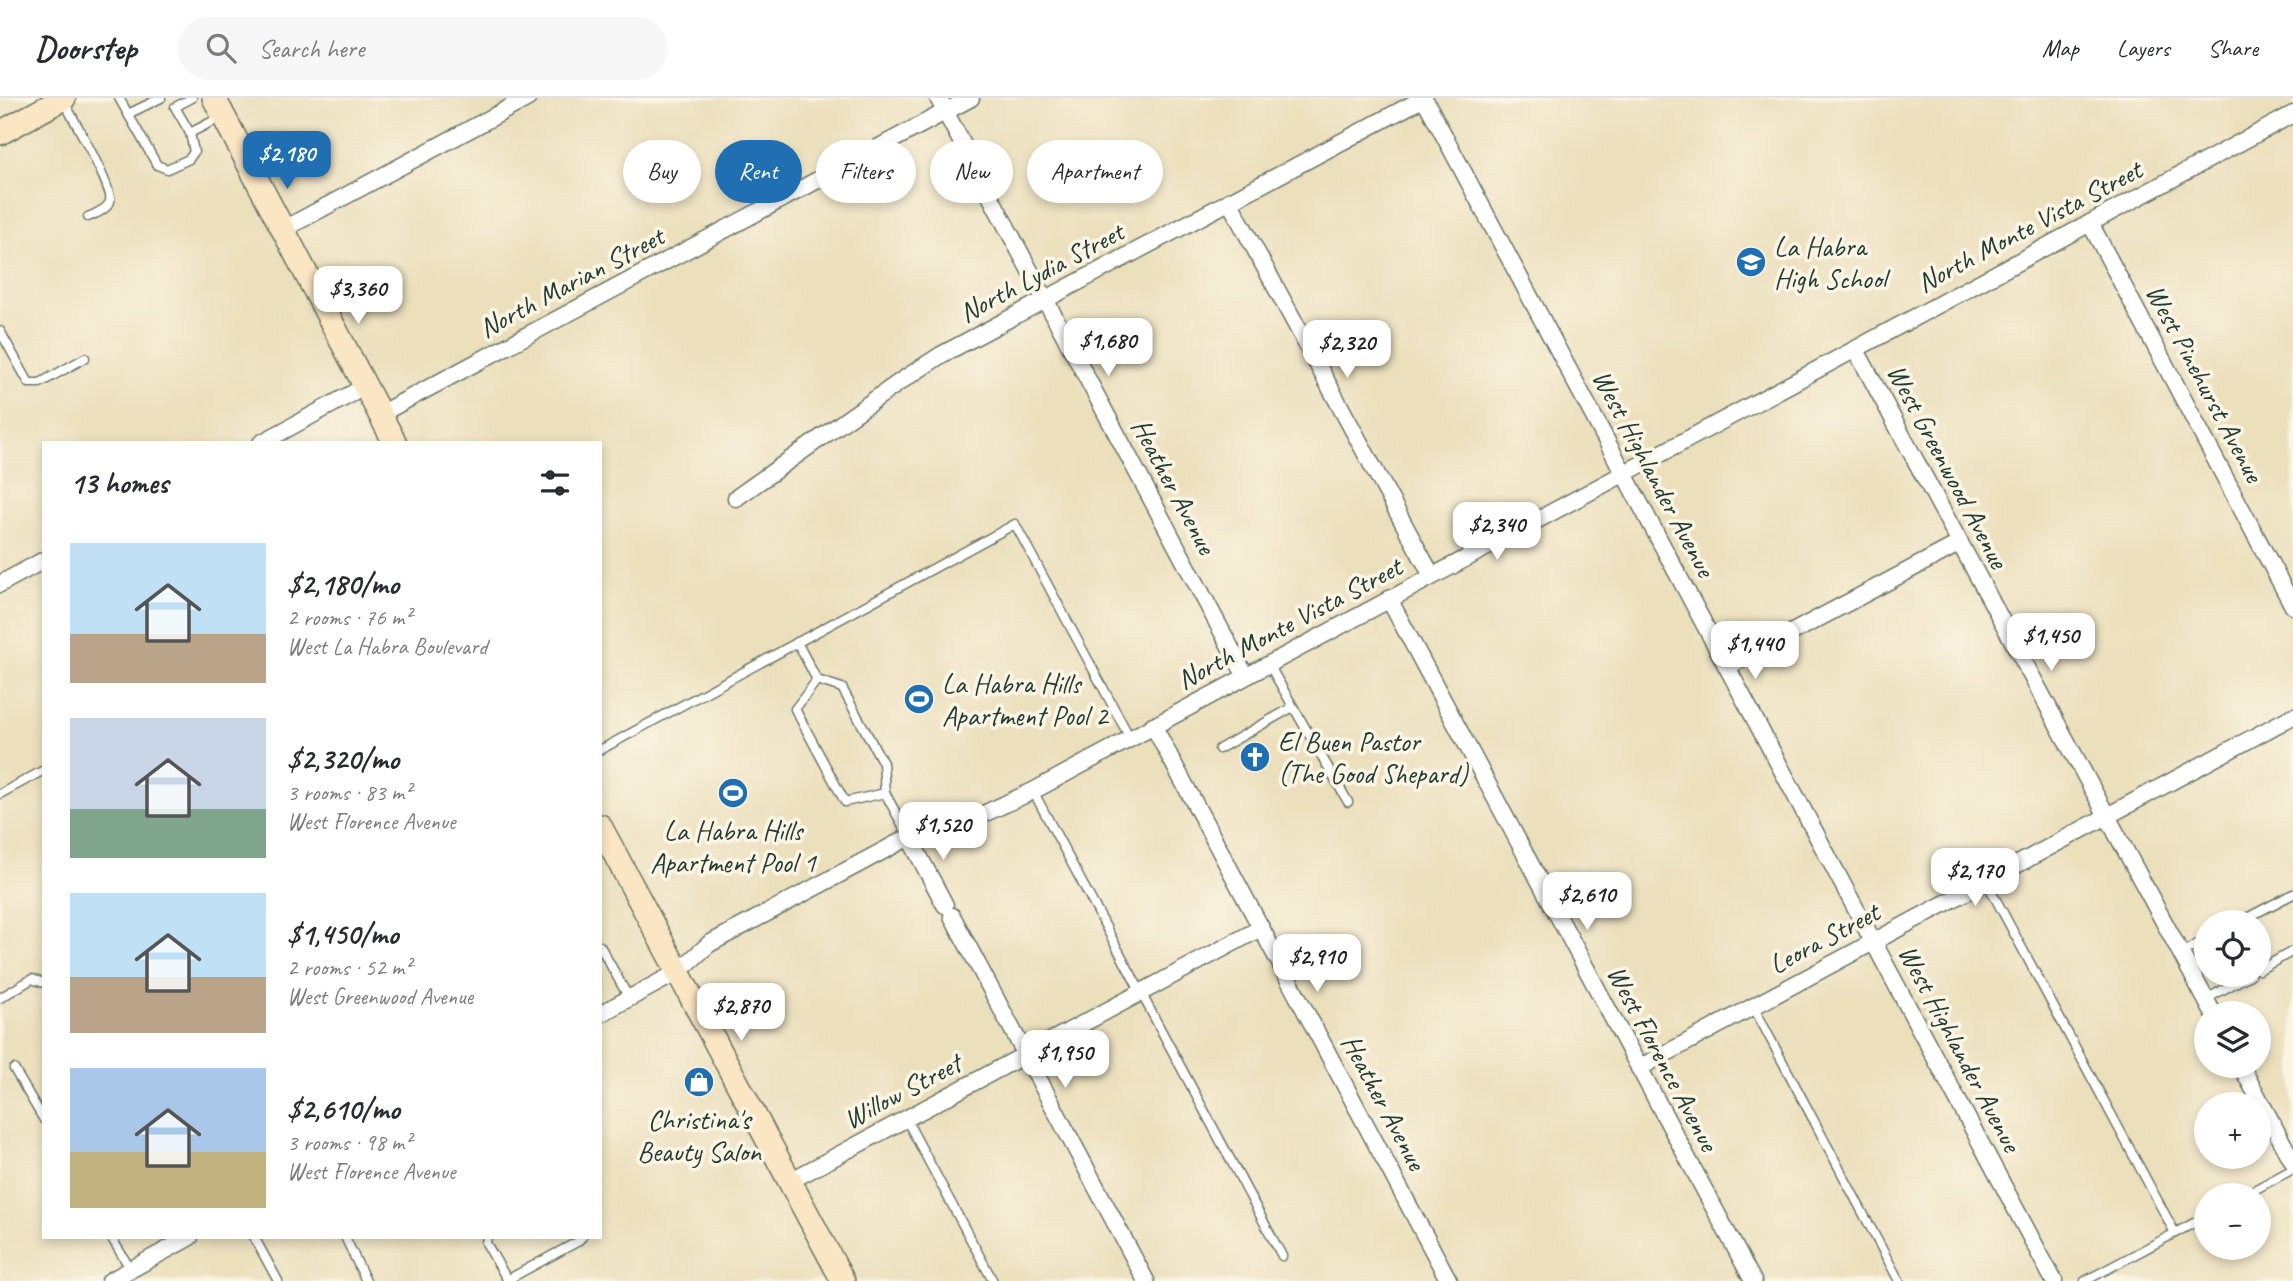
<!DOCTYPE html>
<html lang="en">
<head>
<meta charset="utf-8">
<style>
	body { margin:0; font-family:Caveat,sans-serif; background:#f7f7f7; color:#2b2b33; height:100vh; display:flex; flex-direction:column; font-size:26px; white-space:nowrap }
	* { box-sizing:border-box; margin:0 }
	p { font-size:23px; color:#7c7c81 }
	.icon { flex:none; width:38px; height:38px; fill:none; stroke:currentColor; stroke-width:2; stroke-linecap:round; stroke-linejoin:round }
	.map { position:relative; flex:1; overflow:hidden }
	.details { position:absolute; left:42px; top:343px; width:560px; height:798px; display:flex; flex-direction:column; background:#fff; border-radius:0px; box-shadow:0 4px 10px #0003 }
	.details>* { flex:none }
	.guide { position:absolute; left:623px; top:42px; width:665px; height:63px; display:flex; gap:14px }
	.buttons { position:absolute; left:2194px; top:812px; display:grid; gap:14px }
	.buttons a { display:grid; place-items:center; width:77px; height:77px; border-radius:50%; background:#fff; box-shadow:0 4px 10px #0003; font-size:35px }
	.price { position:absolute; translate:-50% -60px; padding:0 16px; border-radius:14px; background:#fff; color:#222; font-size:23px; line-height:46px; filter:drop-shadow(0 2px 4px #0008) }
	.price::after { content:''; position:absolute; left:50%; top:42px; width:21px; height:16px; margin-left:-10px; background:inherit; clip-path:polygon(0 0,100% 0,50% 100%) }
	.price.current { background:#1f6fb2; color:#fff }
	ul { padding:0; list-style:none }
	li { display:flex; align-items:center; gap:21px; height:175px; padding:0 28px }
	li span { display:grid; place-items:center; flex:none; width:196px; height:140px; border-radius:0px; color:#555 }
	li>.icon { margin-inline-start:auto }
	span .icon { width:84px; height:84px; fill:#fffc; stroke-width:1 }
	li b { font-size:30px }
	h2 { display:flex; justify-content:space-between; align-items:center; height:84px; padding:0 28px; font-size:30px }
	.tag { padding:0 24px; border-radius:32px; background:#fff; box-shadow:0 4px 10px #0003; font-size:24px; line-height:63px }
	.tag.current { background:#1f6fb2; color:#fff }
	header { display:flex; align-items:center; gap:42px; box-sizing:border-box; height:98px; padding:0 35px; background:#fff; border-bottom:2px solid #e1e1e2 }
	header strong { font-size:33px }
	nav { display:flex; gap:38px; margin-inline-start:auto; font-size:24px }
	.search { width:490px; height:63px; background:#f7f7f7; display:flex; align-items:center; gap:18px; box-sizing:border-box; padding:0 24px; border-radius:38px; color:#7c7c81; font-size:26px }
	.map>svg:first-child { display:block }
	.lines { fill:none; stroke-linecap:round; stroke-linejoin:round }
	.lane-casing { stroke:#667664; stroke-width:11 }
	.street-casing { stroke:#667664; stroke-width:19 }
	.secondary-casing { stroke:#667664; stroke-width:26 }
	.lane { stroke:#fff; stroke-width:8 }
	.street { stroke:#fff; stroke-width:16 }
	.secondary { stroke:#fbe6c4; stroke-width:23 }
	.labels { text-anchor:middle; dominant-baseline:central; stroke-width:7; stroke-linejoin:round; paint-order:stroke }
	.street-label { font-size:28px; fill:#1f3d34; stroke:#fcf5e5 }
	.poi-label { font-size:28px; fill:#1f3d34; stroke:#fcf5e5; text-anchor:start }
</style>
</head>
<body>
<header>
<strong>Doorstep</strong>
<div class="search"><svg class="icon" aria-label="search" viewBox="0 0 24 24"><circle cx="10" cy="10" r="6"/><path d="M15 15l6 6"/></svg>Search here</div>
<nav><a>Map</a><a>Layers</a><a>Share</a></nav>
</header>
<div class="map">
<svg width="2293" height="1183" viewBox="0 0 2293 1183">
	<rect width="100%" height="100%" fill="#fcf5e5"/>
	<filter id="ink" filterUnits="userSpaceOnUse"><feTurbulence type="fractalNoise" baseFrequency=".0143" numOctaves="2"/><feDisplacementMap in="SourceGraphic" scale="14" xChannelSelector="R" yChannelSelector="G"/><feConvolveMatrix kernelMatrix="1 2 1 2 8 2 1 2 1" color-interpolation-filters="sRGB"/></filter>
	<filter id="wash" filterUnits="userSpaceOnUse"><feTurbulence type="fractalNoise" baseFrequency=".00686" numOctaves="4" result="noise"/><feDisplacementMap in="SourceGraphic" scale="28" xChannelSelector="R" yChannelSelector="G"/><feGaussianBlur stdDeviation="1.57" result="paint"/><feColorMatrix in="noise" values="0 0 0 0 0 0 0 0 0 0 0 0 0 0 0 0 0 1.4 0 .05"/><feComposite in="paint" operator="in"/></filter>
	<g filter="url(#wash)">
		<rect width="100%" height="100%" fill="#ebdfbc"/>
	</g>
	<g filter="url(#ink)">
		<g class="lines">
			<!-- lane casing -->
			<g class="lane-casing">
				<g id="lane">
					<path d="M 119,0 L 157,67 L 167,71 L 189,61 L 194,54 L 190,35 L 175,9 L 192,0"/>
					<path d="M 64,4 C 72,18 114,92 110,103 C 108,111 95,116 88,119"/>
					<path d="M 128,16 L 161,0"/>
					<path d="M 190,35 L 221,19"/>
					<path d="M 0,233 L 29,285 L 40,285 L 85,260"/>
					<path d="M 797,544 L 817,582 L 842,590 L 883,665 L 885,695 L 909,739"/>
					<path d="M 1268,565 L 1348,704"/>
					<path d="M 817,582 L 795,611 L 845,704 L 885,695"/>
					<path d="M 1219,651 L 1293,609"/>
					<path d="M 600,652 L 1015,426 L 1130,640"/>
					<path d="M 1033,693 L 1282,1158"/>
					<path d="M 0,696 L 44,672"/>
					<path d="M 1986,783 L 2175,1135"/>
					<path d="M 2239,824 L 2293,796"/>
					<path d="M 600,848 L 629,900"/>
					<path d="M 2181,855 L 2207,841"/>
					<path d="M 2259,872 L 2293,853"/>
					<path d="M 0,900 L 32,881 L 44,885"/>
					<path d="M 2206,901 L 2250,877"/>
					<path d="M 1753,908 L 1899,1183"/>
					<path d="M 14,971 L 44,1022"/>
					<path d="M 906,1021 L 993,1183"/>
					<path d="M 2245,1097 L 2293,1071"/>
					<path d="M 111,1139 L 131,1172"/>
					<path d="M 254,1139 L 278,1183"/>
					<path d="M 345,1139 L 366,1183"/>
					<path d="M 487,1139 L 486,1145 L 508,1183"/>
					<path d="M 507,1182 L 577,1144 L 582,1139"/>
					<path d="M 2085,1183 L 2207,1118"/>
				</g>
			</g>
			<!-- street casing -->
			<g class="street-casing">
				<g id="street">
					<path d="M 938,0 L 1245,577"/>
					<path d="M 1424,0 L 2054,1183"/>
					<path d="M 1229,103 L 1432,478"/>
					<path d="M 2090,125 L 2293,508"/>
					<path d="M 282,132 L 528,0"/>
					<path d="M 1856,252 L 2213,915"/>
					<path d="M 380,316 L 971,0"/>
					<path d="M 261,345 L 366,288"/>
					<path d="M 736,400 L 901,283 L 941,257 L 1424,0"/>
					<path d="M 0,486 L 44,462"/>
					<path d="M 1389,501 L 1753,1183"/>
					<path d="M 1727,569 L 1960,445"/>
					<path d="M 1153,627 L 1449,1183"/>
					<path d="M 909,739 L 945,807"/>
					<path d="M 952,818 L 1146,1183"/>
					<path d="M 600,916 L 678,874 L 709,846 L 909,739 L 977,719 L 1033,693 L 2293,16"/>
					<path d="M 2241,968 L 2293,1064"/>
					<path d="M 1639,970 L 2293,618"/>
					<path d="M 790,1083 L 1261,830"/>
					<path d="M 110,1183 L 190,1139"/>
				</g>
			</g>
			<!-- secondary casing -->
			<g class="secondary-casing">
				<g id="secondary">
					<path d="M 214,0 L 395,345"/>
					<path d="M 0,35 L 64,0"/>
					<path d="M 600,728 L 843,1183"/>
				</g>
			</g>
			<!-- lane -->
			<use href="#lane" class="lane"/>
			<!-- street -->
			<use href="#street" class="street"/>
			<!-- secondary -->
			<use href="#secondary" class="secondary"/>
		</g>
	</g>
	<!-- icons -->
	<defs>
		<g id="school-disc" transform="scale(1.575)"><circle r="9.5" fill="#1f6fb2" stroke="#fcf5e5"/><path d="M0-5L7-2L0 1L-7-2ZM-4 1L0 2.5L4 1V4Q0 6-4 4Z" fill="#fff"/></g>
		<g id="stadium-disc" transform="scale(1.575)"><circle r="9.5" fill="#1f6fb2" stroke="#fcf5e5"/><path d="M0-5a6.5 5 0 1 0 0 10a6.5 5 0 1 0 0-10ZM-3.5-1.8h7v3.6h-7Z" fill="#fff"/></g>
		<g id="church-disc" transform="scale(1.575)"><circle r="9.5" fill="#1f6fb2" stroke="#fcf5e5"/><path d="M-1.2-6h2.4v3.5h3.3v2.4h-3.3V6h-2.4V-.1h-3.3v-2.4h3.3Z" fill="#fff"/></g>
		<g id="shop-disc" transform="scale(1.575)"><circle r="9.5" fill="#1f6fb2" stroke="#fcf5e5"/><path d="M-5-2.5h2.3a2.7 3.5 0 0 1 5.4 0H5L5.5 6h-11ZM-1.5-2.5h3a1.5 2.3 0 0 0-3 0Z" fill="#fff"/></g>
	</defs>
	<g fill-rule="evenodd">
		<use href="#school-disc" x="1751" y="164"/>
		<use href="#stadium-disc" x="919" y="601"/>
		<use href="#church-disc" x="1255" y="659"/>
		<use href="#stadium-disc" x="733" y="695"/>
		<use href="#shop-disc" x="699" y="984"/>
	</g>
	<g class="labels">
		<!-- street labels -->
		<g class="street-label">
			<text transform="translate(2029 128) rotate(-28)">North Monte Vista Street</text>
			<text transform="translate(1041 174) rotate(-28)">North Lydia Street</text>
			<text transform="translate(571 184) rotate(-28)">North Marian Street</text>
			<text transform="translate(2205 285) rotate(62)">West Pinehurst Avenue</text>
			<text transform="translate(1948 368) rotate(62)">West Greenwood Avenue</text>
			<text transform="translate(1654 375) rotate(62)">West Highlander Avenue</text>
			<text transform="translate(1174 388) rotate(62)">Heather Avenue</text>
			<text transform="translate(1289 525) rotate(-28)">North Monte Vista Street</text>
			<text transform="translate(1824 840) rotate(-28)">Leora Street</text>
			<text transform="translate(1960 950) rotate(62)">West Highlander Avenue</text>
			<text transform="translate(1663 960) rotate(62)">West Florence Avenue</text>
			<text transform="translate(902 993) rotate(-28)">Willow Street</text>
			<text transform="translate(1384 1004) rotate(62)">Heather Avenue</text>
		</g>
		<!-- poi labels -->
		<g class="poi-label">
			<text x="1774" y="148">La Habra<tspan x="1774" dy="32">High School</tspan></text>
			<text x="942" y="585">La Habra Hills<tspan x="942" dy="32">Apartment Pool 2</tspan></text>
			<text x="1278" y="643">El Buen Pastor<tspan x="1278" dy="32">(The Good Shepard)</tspan></text>
			<text x="733" y="732" text-anchor="middle">La Habra Hills<tspan x="733" dy="32">Apartment Pool 1</tspan></text>
			<text x="699" y="1021" text-anchor="middle">Christina's<tspan x="699" dy="32">Beauty Salon</tspan></text>
		</g>
	</g>
</svg>
<div class="buttons">
<a><svg class="icon" aria-label="locate" viewBox="0 0 24 24"><circle cx="12" cy="12" r="6"/><path d="M12 2v4M12 18v4M2 12h4M18 12h4"/></svg></a>
<a><svg class="icon" aria-label="layers" viewBox="0 0 24 24"><path d="M12 4l9 5-9 5-9-5zM3 14l9 5 9-5"/></svg></a>
<a>+</a>
<a>−</a>
</div>
<b class="price current" style="left:287px;top:93px">$2,180</b>
<b class="price" style="left:358px;top:228px">$3,360</b>
<b class="price" style="left:1108px;top:280px">$1,680</b>
<b class="price" style="left:1347px;top:282px">$2,320</b>
<b class="price" style="left:1497px;top:464px">$2,340</b>
<b class="price" style="left:2051px;top:575px">$1,450</b>
<b class="price" style="left:1755px;top:583px">$1,440</b>
<b class="price" style="left:943px;top:764px">$1,520</b>
<b class="price" style="left:1975px;top:810px">$2,170</b>
<b class="price" style="left:1587px;top:834px">$2,610</b>
<b class="price" style="left:1317px;top:896px">$2,910</b>
<b class="price" style="left:741px;top:945px">$2,870</b>
<b class="price" style="left:1065px;top:992px">$1,950</b>
<div class="guide">
<a class="tag">Buy</a>
<a class="tag current">Rent</a>
<a class="tag">Filters</a>
<a class="tag">New</a>
<a class="tag">Apartment</a>
</div>
<section class="details">
<h2>13 homes<svg class="icon" aria-label="filters" viewBox="0 0 24 24"><path d="M4 7h16M4 17h16"/><circle cx="9" cy="7" r="2"/><circle cx="15" cy="17" r="2"/></svg></h2>
<ul>
<li><span style="background:linear-gradient(#bfe0f5 65%,#b9a48a 0)"><svg class="icon" aria-label="home" viewBox="0 0 24 24"><path d="M3 11l9-7 9 7M6 9v11h12V9"/></svg></span><div><b>$2,180/mo</b><p>2 rooms · 76 m²</p><p>West La Habra Boulevard</p></div></li>
<li><span style="background:linear-gradient(#c9d6e8 65%,#7fa58c 0)"><svg class="icon" aria-label="home" viewBox="0 0 24 24"><path d="M3 11l9-7 9 7M6 9v11h12V9"/></svg></span><div><b>$2,320/mo</b><p>3 rooms · 83 m²</p><p>West Florence Avenue</p></div></li>
<li><span style="background:linear-gradient(#bfe0f5 60%,#b9a48a 0)"><svg class="icon" aria-label="home" viewBox="0 0 24 24"><path d="M3 11l9-7 9 7M6 9v11h12V9"/></svg></span><div><b>$1,450/mo</b><p>2 rooms · 52 m²</p><p>West Greenwood Avenue</p></div></li>
<li><span style="background:linear-gradient(#a9c7e8 60%,#c2b280 0)"><svg class="icon" aria-label="home" viewBox="0 0 24 24"><path d="M3 11l9-7 9 7M6 9v11h12V9"/></svg></span><div><b>$2,610/mo</b><p>3 rooms · 98 m²</p><p>West Florence Avenue</p></div></li>
</ul>
</section>
</div>
</body>
</html>
